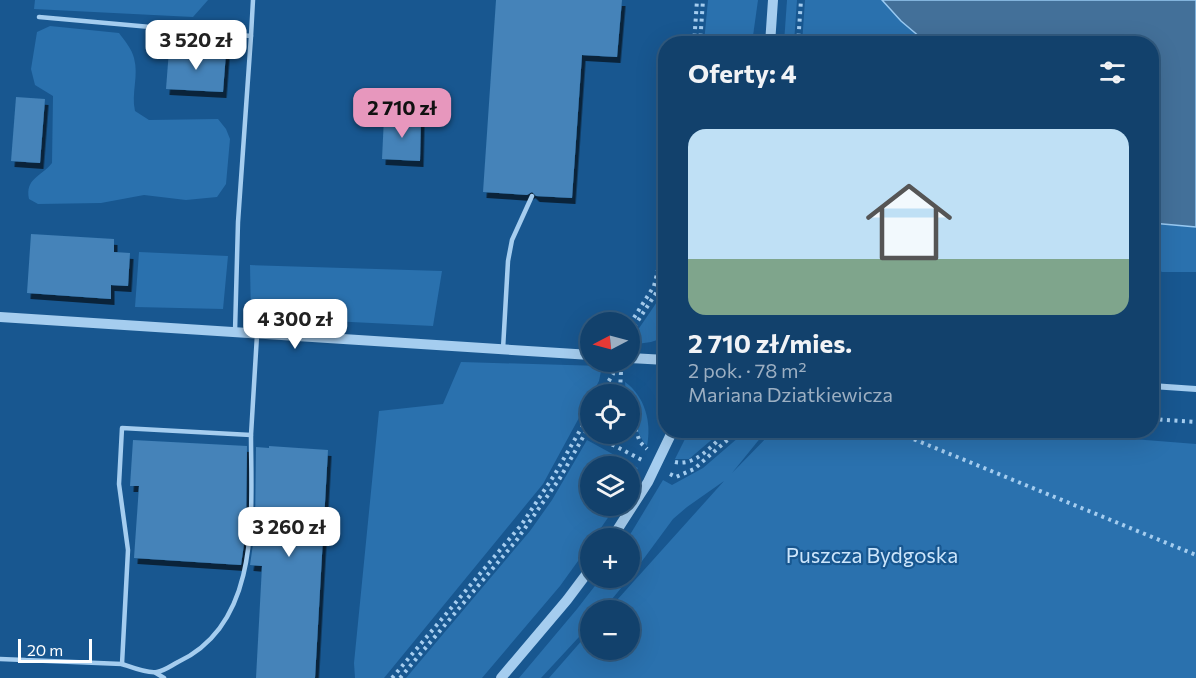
<!DOCTYPE html>
<html lang="pl">
<head>
<meta charset="utf-8">
<style>
	body { margin:0; font-family:Commissioner,sans-serif; background:#1f4c74; color:#f1f3f6; height:100vh; display:flex; flex-direction:column; font-size:22px; white-space:nowrap }
	* { box-sizing:border-box; margin:0 }
	p { font-size:20px; color:#9cafc2 }
	.icon { flex:none; width:33px; height:33px; fill:none; stroke:currentColor; stroke-width:2; stroke-linecap:round; stroke-linejoin:round }
	.map { position:relative; flex:1; overflow:hidden }
	.side { position:absolute; left:658px; top:36px; width:501px; height:402px; display:flex; flex-direction:column; background:#12416c; border-radius:24px; box-shadow:0 6px 24px #0002,0 0 0 2px #315a7f }
	.side>* { flex:none }
	.needle { width:39px; rotate:264deg }
	.fabs { position:absolute; left:580px; top:312px; display:grid; gap:12px }
	.fabs a { display:grid; place-items:center; width:60px; height:60px; border-radius:50%; background:#12416c; box-shadow:0 6px 24px #0002,0 0 0 2px #315a7f; font-size:30px }
	.scale { position:absolute; left:18px; bottom:15px; width:74px; box-sizing:border-box; padding-left:6px; border:3px solid #fff; border-top:0; font-size:16px; line-height:21px; white-space:nowrap; color:#fff; -webkit-text-stroke:4px #185790; paint-order:stroke }
	.price { position:absolute; translate:-50% -51px; padding:0 14px; border-radius:12px; background:#fff; color:#222; font-size:20px; line-height:39px; filter:drop-shadow(0 2px 3px #0008) }
	.price::after { content:''; position:absolute; left:50%; top:36px; width:18px; height:14px; margin-left:-9px; background:inherit; clip-path:polygon(0 0,100% 0,50% 100%) }
	.price.current { background:#e797bd; color:#111 }
	ul { padding:0; list-style:none }
	li { display:grid; align-content:center; gap:12px; height:318px; padding:0 30px }
	li span { display:grid; place-items:center; height:186px; border-radius:18px; color:#555 }
	li>.icon { margin-inline-start:auto }
	span .icon { width:108px; height:108px; fill:#fffc; stroke-width:1 }
	li b { font-size:26px }
	h2 { display:flex; justify-content:space-between; align-items:center; height:72px; padding:0 30px; font-size:26px }
	.map>svg:first-child { display:block }
	.green { fill:#2a71ae }
	.water { fill:#437099; stroke:#98c9f2; stroke-width:1.5 }
	.building { fill:#4483b9; filter:url(#shadow) }
	.lines { fill:none; stroke-linecap:round; stroke-linejoin:round }
	.path { stroke:#a5cdef; stroke-width:4; stroke-dasharray:3 4.5; stroke-linecap:butt }
	.service { stroke:#a5cdef; stroke-width:4.5 }
	.minor { stroke:#a5cdef; stroke-width:6 }
	.tertiary { stroke:#a5cdef; stroke-width:10 }
	.labels { text-anchor:middle; dominant-baseline:central; stroke-width:4.5; stroke-linejoin:round; paint-order:stroke }
	.park-label { font-size:21px; fill:#cce5fb; stroke:#185790 }
</style>
</head>
<body>
<div class="map">
<svg width="1196" height="678" viewBox="0 0 1196 678">
	<defs>
		<filter id="shadow"><feDropShadow dx="3.5" dy="6" stdDeviation="0" flood-color="#0009"/></filter>
	</defs>
	<rect width="100%" height="100%" fill="#185790"/>
	<!-- green -->
	<g class="green">
		<path d="M 35,0 L 208,0 L 193,17 L 34,9 Z"/>
		<path d="M 708,0 L 758,0 L 752,43 L 704,43 Z"/>
		<path d="M 787,0 L 797,0 L 794,43 L 784,43 Z"/>
		<path d="M 805,0 L 1196,0 L 1196,272 L 1162,272 L 1152,265 L 1152,44 L 802,44 Z"/>
		<path d="M 50,26 L 119,33 C 124,40 132,49 134,58 C 139,76 131,93 135,111 L 149,120 L 218,119 L 226,129 L 230,139 L 226,184 L 217,197 L 186,200 L 144,195 L 101,203 L 38,204 L 29,199 C 25,178 41,177 52,163 L 53,96 L 35,85 L 31,69 L 37,32 Z"/>
		<path d="M 139,252 L 228,256 L 223,309 L 135,307 Z"/>
		<path d="M 250,265 L 442,271 L 433,326 L 251,317 Z"/>
		<path d="M 666,281 L 666,337 L 651,342 L 630,345 L 631,340 L 659,299 Z"/>
		<path d="M 461,362 L 602,366 L 599,381 L 543,484 L 384,678 L 355,678 L 354,663 L 379,411 L 443,404 Z"/>
		<path d="M 625,382 C 645,396 652,423 647,446 C 636,434 630,410 630,394 L 626,394 Z"/>
		<path d="M 689,431 L 689,430 L 722,431 L 689,459 L 675,459 Z"/>
		<path d="M 1032,431 L 1196,444 L 1196,678 L 549,678 L 591,630 L 591,650 L 630,650 L 630,610 L 608,610 L 724,481 L 687,507 L 673,519 L 631,576 L 603,610 L 591,610 L 591,624 L 541,678 L 519,678 L 577,609 L 601,578 L 630,578 L 630,538 L 628,538 L 663,480 L 672,485 L 703,468 L 746,431 L 766,431 L 732,473 L 773,431 Z"/>
		<path d="M 587,440 L 638,468 L 630,482 L 630,466 L 591,466 L 591,506 L 616,506 L 594,538 L 591,538 L 591,543 L 560,586 L 482,678 L 406,678 L 530,531 L 552,500 Z"/>
	</g>
	<!-- water -->
	<path class="water" d="M 882,0 L 1196,0 L 1196,227 L 1152,223 L 1152,44 L 927,43 L 901,21 Z"/>
	<!-- building -->
	<g class="building">
		<path d="M 496,0 L 622,0 L 617,57 L 582,55 L 572,198 L 536,196 L 532,192 L 527,195 L 483,192 Z"/>
		<path d="M 169,50 L 226,53 L 223,92 L 166,89 Z"/>
		<path d="M 16,97 L 45,99 L 40,163 L 11,161 Z"/>
		<path d="M 384,117 L 421,118 L 420,161 L 382,159 Z"/>
		<path d="M 31,234 L 114,239 L 114,252 L 130,253 L 128,286 L 111,285 L 111,299 L 27,293 Z"/>
		<path d="M 133,440 L 247,446 L 246,530 L 241,565 L 134,558 L 139,486 L 130,486 Z"/>
		<path d="M 269,446 L 328,450 L 315,678 L 256,678 L 262,566 L 250,565 L 255,530 L 256,447 L 269,448 Z"/>
	</g>
	<g class="lines">
		<!-- path -->
		<g class="path">
			<path d="M 694,44 L 697,0"/>
			<path d="M 700,44 L 703,0"/>
			<path d="M 798,44 L 801,0"/>
			<path d="M 630,324 L 654,286 L 666,238"/>
			<path d="M 630,333 L 658,290 L 666,267"/>
			<path d="M 621,372 L 620,390 L 622,394"/>
			<path d="M 601,394 L 613,374 L 613,365"/>
			<path d="M 630,415 L 640,442 L 647,449"/>
			<path d="M 1152,419 L 1196,422"/>
			<path d="M 904,430 L 906,436 L 1196,555"/>
			<path d="M 592,434 L 642,460"/>
			<path d="M 675,462 C 696,467 714,443 729,430"/>
			<path d="M 670,474 L 676,477 L 694,469 L 739,430"/>
			<path d="M 392,678 L 522,524 L 555,474 L 591,411"/>
			<path d="M 400,678 L 516,541 L 560,478 L 591,423"/>
		</g>
		<!-- service -->
		<g class="service">
			<path d="M 39,17 L 251,36 L 253,0"/>
			<path d="M 235,332 L 238,222 L 251,36"/>
			<path d="M 503,349 L 508,261 L 512,240 L 532,196"/>
			<path d="M 0,659 L 122,664 L 128,550 L 119,484 L 122,428 L 251,435 L 257,335"/>
			<path d="M 122,664 C 131,667 148,674 157,672 C 164,671 172,665 178,662 C 262,623 251,511 251,435"/>
			<path d="M 156,673 L 164,678"/>
		</g>
		<!-- minor -->
		<path class="minor" d="M 1152,386 L 1196,389"/>
		<!-- tertiary -->
		<g class="tertiary">
			<path d="M 770,44 L 773,0"/>
			<path d="M 0,317 L 591,355"/>
			<path d="M 630,358 L 666,360"/>
			<path d="M 612,538 L 648,482 L 673,430"/>
			<path d="M 501,678 L 567,600 L 591,568"/>
		</g>
	</g>
	<g class="labels">
		<!-- park labels -->
		<g class="park-label">
			<text x="872" y="554">Puszcza Bydgoska</text>
		</g>
	</g>
</svg>
<div class="fabs">
<a><svg class="needle" viewBox="-14 -14 28 28"><path d="M0-13l5 13h-10z" fill="#e53935"/><path d="M0 13l5-13h-10z" fill="#9cafc2"/></svg></a>
<a><svg class="icon" aria-label="locate" viewBox="0 0 24 24"><circle cx="12" cy="12" r="6"/><path d="M12 2v4M12 18v4M2 12h4M18 12h4"/></svg></a>
<a><svg class="icon" aria-label="layers" viewBox="0 0 24 24"><path d="M12 4l9 5-9 5-9-5zM3 14l9 5 9-5"/></svg></a>
<a>+</a>
<a>−</a>
</div>
<div class="scale">20 m</div>
<b class="price" style="left:196px;top:71px">3 520 zł</b>
<b class="price current" style="left:402px;top:139px">2 710 zł</b>
<b class="price" style="left:295px;top:350px">4 300 zł</b>
<b class="price" style="left:289px;top:558px">3 260 zł</b>
<section class="side">
<h2>Oferty: 4<svg class="icon" aria-label="filters" viewBox="0 0 24 24"><path d="M4 7h16M4 17h16"/><circle cx="9" cy="7" r="2"/><circle cx="15" cy="17" r="2"/></svg></h2>
<ul>
<li><span style="background:linear-gradient(#bfe0f5 70%,#7fa58c 0)"><svg class="icon" aria-label="home" viewBox="0 0 24 24"><path d="M3 11l9-7 9 7M6 9v11h12V9"/></svg></span><div><b>2 710 zł/mies.</b><p>2 pok. · 78 m²</p><p>Mariana Dziatkiewicza</p></div></li>
</ul>
</section>
</div>
</body>
</html>
